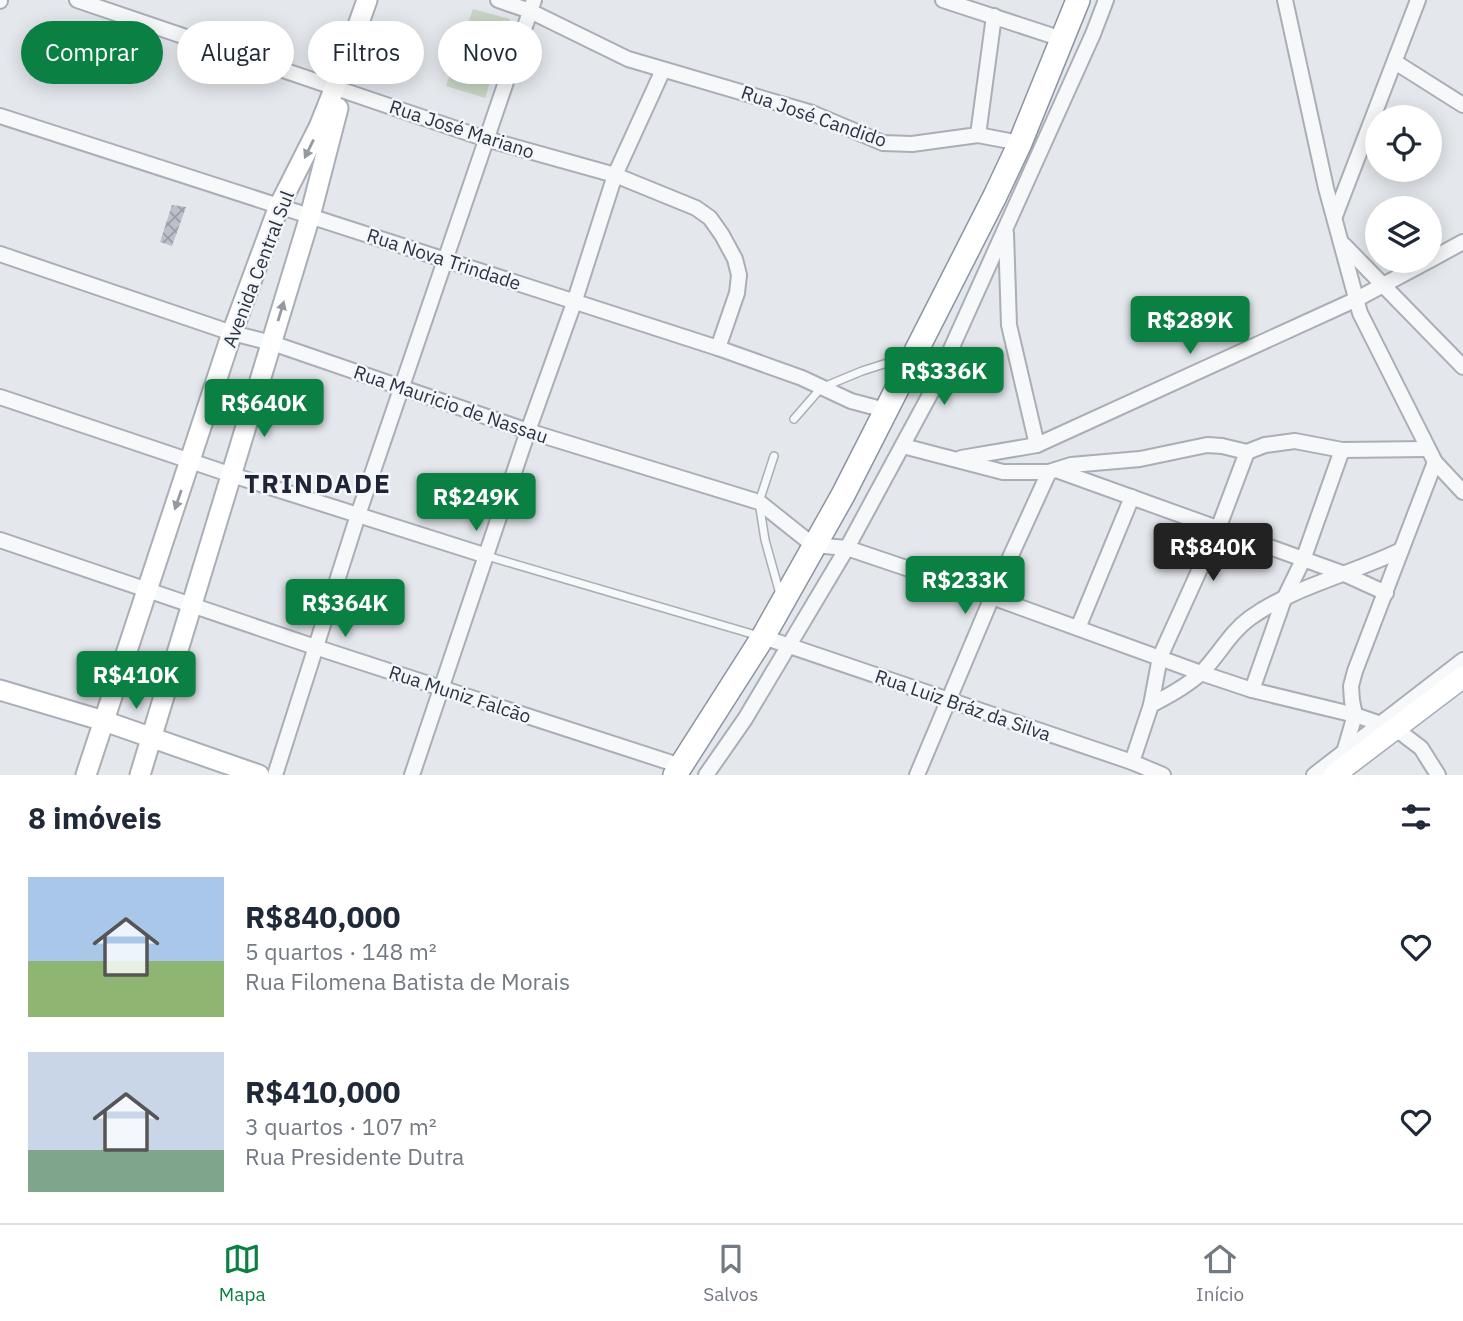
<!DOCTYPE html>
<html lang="pt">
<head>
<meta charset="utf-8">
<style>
	body { margin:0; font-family:"IBM Plex Sans",sans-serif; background:#f6f6f7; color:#1f2937; height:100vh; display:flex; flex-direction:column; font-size:26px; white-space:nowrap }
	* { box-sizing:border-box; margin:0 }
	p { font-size:23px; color:#747a83 }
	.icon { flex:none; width:38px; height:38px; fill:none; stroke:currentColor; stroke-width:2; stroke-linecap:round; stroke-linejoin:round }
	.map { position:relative; height:775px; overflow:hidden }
	.panel { display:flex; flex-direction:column; background:#fff; flex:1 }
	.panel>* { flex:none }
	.hud { position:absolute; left:21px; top:21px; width:700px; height:63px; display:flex; gap:14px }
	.fabs { position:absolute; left:1365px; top:105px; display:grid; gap:14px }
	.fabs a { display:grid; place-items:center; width:77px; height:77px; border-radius:50%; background:#fff; box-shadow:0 4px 18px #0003; font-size:35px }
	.price { position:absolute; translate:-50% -60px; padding:0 16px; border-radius:7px; background:#0b8043; color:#fff; font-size:23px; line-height:46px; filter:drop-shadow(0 2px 4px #0008) }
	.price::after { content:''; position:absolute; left:50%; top:42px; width:21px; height:16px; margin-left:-10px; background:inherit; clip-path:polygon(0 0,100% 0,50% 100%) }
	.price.selected { background:#222; color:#fff }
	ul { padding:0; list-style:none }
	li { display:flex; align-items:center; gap:21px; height:175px; padding:0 28px }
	li span { display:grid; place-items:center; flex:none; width:196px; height:140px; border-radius:0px; color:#555 }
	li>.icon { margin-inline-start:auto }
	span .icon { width:84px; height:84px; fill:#fffc; stroke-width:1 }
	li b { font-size:30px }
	h2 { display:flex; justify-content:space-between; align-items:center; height:84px; padding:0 28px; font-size:30px }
	.pill { padding:0 24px; border-radius:32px; background:#fff; box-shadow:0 4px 18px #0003; font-size:24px; line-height:63px }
	.pill.selected { background:#0b8043; color:#fff }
	.tabs { display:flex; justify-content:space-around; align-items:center; height:98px; border-top:2px solid #e0e1e3; background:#fff; font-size:19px; color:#747a83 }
	.tabs a { display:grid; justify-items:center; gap:4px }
	.tabs .selected { color:#0b8043 }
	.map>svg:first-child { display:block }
	.green { fill:#c9d6c5 }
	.building { fill:url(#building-cross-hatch) }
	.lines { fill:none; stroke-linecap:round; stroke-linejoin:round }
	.service-casing { stroke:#a9aeb7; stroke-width:10 }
	.minor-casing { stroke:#a9aeb7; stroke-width:18 }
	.secondary-casing { stroke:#a9aeb7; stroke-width:23 }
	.primary-casing { stroke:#a3abb8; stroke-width:24 }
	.trunk-casing { stroke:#8b94a3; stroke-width:26 }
	.service { stroke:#f7f8fa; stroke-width:7 }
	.minor { stroke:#f7f8fa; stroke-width:14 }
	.secondary { stroke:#fff; stroke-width:19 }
	.primary { stroke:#fff; stroke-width:21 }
	.trunk { stroke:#fff; stroke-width:23 }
	.oneway { fill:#959aa2 }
	.labels { text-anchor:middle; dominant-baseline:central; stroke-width:5; stroke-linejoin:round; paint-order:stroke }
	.street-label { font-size:19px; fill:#2b3445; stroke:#f4f6f9 }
	.district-label { font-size:26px; font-weight:bold; letter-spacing:2px; fill:#1d2536; stroke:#f4f6f9 }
</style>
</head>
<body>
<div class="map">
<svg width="1463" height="775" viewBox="0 0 1463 775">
	<defs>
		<pattern id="building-cross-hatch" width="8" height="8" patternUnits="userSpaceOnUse" patternTransform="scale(1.75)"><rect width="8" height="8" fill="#bbc0ca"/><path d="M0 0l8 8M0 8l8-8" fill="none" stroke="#989da6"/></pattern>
	</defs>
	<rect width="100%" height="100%" fill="#e4e7ec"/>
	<!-- green -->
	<path class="green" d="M 473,9 L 510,19 L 485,98 L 446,86 Z"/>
	<!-- building -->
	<path class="building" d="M 172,205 L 186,207 L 172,246 L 160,242 Z"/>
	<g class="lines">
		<!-- service casing -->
		<g class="service-casing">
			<g id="service">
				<path d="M 794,419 L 821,388 L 862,371 L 906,357"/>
				<path d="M 774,456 L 759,502 L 765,540 L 780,594"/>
				<path d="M 487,556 L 759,636"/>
			</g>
		</g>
		<!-- minor casing -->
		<g class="minor-casing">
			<g id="minor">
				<path d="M 77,0 L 486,139 L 615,175 L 696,208 L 710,218 L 722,235 L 735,259 L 739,275 L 737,293 L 718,348"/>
				<path d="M 498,0 L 530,11 L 628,59 L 812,113 L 883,143 L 912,144 L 978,135 L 1020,143"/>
				<path d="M 943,0 L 1062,39"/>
				<path d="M 1285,0 L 1326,188 L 1360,313 L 1435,462 L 1463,492"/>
				<path d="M 0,1 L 0,0"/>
				<path d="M 1395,62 L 1463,105"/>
				<path d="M 0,116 L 718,348 L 802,378 L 851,401 L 885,410"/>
				<path d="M 978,135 L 994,16"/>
				<path d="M 1335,216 L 1418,0"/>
				<path d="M 1006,233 L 1009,325 L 1037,445"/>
				<path d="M 1344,245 L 1463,367"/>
				<path d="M 0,254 L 232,333 L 272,343 L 528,431 L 759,502 L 813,545 L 847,548 L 992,597 L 1201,673 L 1252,690 L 1355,715 L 1396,729 L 1421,748 L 1438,775"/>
				<path d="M 1430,260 L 1463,242"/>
				<path d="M 0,397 L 232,475 L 487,556"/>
				<path d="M 903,446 L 1003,472 L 1049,472 L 1071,465 L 1140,459 L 1207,445 L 1222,446 L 1247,452 L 1265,445 L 1295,441 L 1342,450 L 1428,449"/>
				<path d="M 961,458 L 1037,445 L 1357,299 L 1428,261"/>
				<path d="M 1056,470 L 1342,573 L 1386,593"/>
				<path d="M 0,540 L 315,647 L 681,766"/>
				<path d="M 1078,628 L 1132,497"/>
				<path d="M 763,637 L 1132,762 L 1163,775"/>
				<path d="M 1252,690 L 1284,599 L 1303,560 L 1342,450"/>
				<path d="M 1151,705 L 1160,657 L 1218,529 L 1247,452"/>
				<path d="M 1132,762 L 1151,705 C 1168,696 1185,687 1200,674 C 1218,657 1229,633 1250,618 C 1295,586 1352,574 1401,550"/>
				<path d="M 1346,769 L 1345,749 L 1355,715 L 1352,701 L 1351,686 L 1355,671 L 1435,462"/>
				<path d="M 275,775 L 358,515 L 534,0"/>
				<path d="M 412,775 L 528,431 L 574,303 L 615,175 L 663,70"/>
				<path d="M 706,775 L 745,719 L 847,548 L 933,389 L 1093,34 L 1106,0"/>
				<path d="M 917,775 L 992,597 L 1049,472"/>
				<path d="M 1314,775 L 1463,660"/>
			</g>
		</g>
		<!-- secondary casing -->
		<g class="secondary-casing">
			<g id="secondary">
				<path d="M 0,690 L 104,721 L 259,775"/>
				<path d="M 86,775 L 232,333 L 279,206 L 319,127 L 345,62 L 367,0"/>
				<path d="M 140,775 L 310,216 L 338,108"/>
			</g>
		</g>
		<!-- primary casing -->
		<g class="primary-casing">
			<path id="primary" d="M 1334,775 L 1463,677"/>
		</g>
		<!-- trunk casing -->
		<g class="trunk-casing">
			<path id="trunk" d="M 675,775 L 763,637 L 843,495 L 995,196 L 1020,143 L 1078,0"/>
		</g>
		<!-- service -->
		<use href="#service" class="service"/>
		<!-- minor -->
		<use href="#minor" class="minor"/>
		<!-- secondary -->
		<use href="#secondary" class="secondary"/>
		<!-- primary -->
		<use href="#primary" class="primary"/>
		<!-- trunk -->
		<use href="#trunk" class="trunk"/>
	</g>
	<!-- one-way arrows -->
	<defs><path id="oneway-solid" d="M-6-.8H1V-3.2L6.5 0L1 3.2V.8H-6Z" transform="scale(1.75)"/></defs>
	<g class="oneway">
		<use href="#oneway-solid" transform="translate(309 149) rotate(116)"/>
		<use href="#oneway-solid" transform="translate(281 311) rotate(-73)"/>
		<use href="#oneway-solid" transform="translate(178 500) rotate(109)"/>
	</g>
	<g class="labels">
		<!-- street labels -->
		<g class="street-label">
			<text transform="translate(814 116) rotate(19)">Rua José Candido</text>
			<text transform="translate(462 129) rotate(18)">Rua José Mariano</text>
			<text transform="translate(444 259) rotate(18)">Rua Nova Trindade</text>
			<text transform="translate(258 269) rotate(-69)">Avenida Central Sul</text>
			<text transform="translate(451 404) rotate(19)">Rua Mauricio de Nassau</text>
			<text transform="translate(460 694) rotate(18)">Rua Muniz Falcão</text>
			<text transform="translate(963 705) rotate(19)">Rua Luiz Bráz da Silva</text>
		</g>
		<!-- district labels -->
		<g class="district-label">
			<text x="318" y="483">TRINDADE</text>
		</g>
	</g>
</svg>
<div class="fabs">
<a><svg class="icon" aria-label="locate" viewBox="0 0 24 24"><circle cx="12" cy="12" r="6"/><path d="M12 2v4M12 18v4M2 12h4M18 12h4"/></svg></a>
<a><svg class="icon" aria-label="layers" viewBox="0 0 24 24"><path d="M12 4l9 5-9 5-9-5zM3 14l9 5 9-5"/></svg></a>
</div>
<b class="price" style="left:1190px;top:356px">R$289K</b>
<b class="price" style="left:944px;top:407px">R$336K</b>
<b class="price" style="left:264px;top:439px">R$640K</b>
<b class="price" style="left:476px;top:533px">R$249K</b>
<b class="price selected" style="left:1213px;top:583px">R$840K</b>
<b class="price" style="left:965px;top:616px">R$233K</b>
<b class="price" style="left:345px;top:639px">R$364K</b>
<b class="price" style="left:136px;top:711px">R$410K</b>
<div class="hud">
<a class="pill selected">Comprar</a>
<a class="pill">Alugar</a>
<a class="pill">Filtros</a>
<a class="pill">Novo</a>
</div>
</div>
<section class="panel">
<h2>8 imóveis<svg class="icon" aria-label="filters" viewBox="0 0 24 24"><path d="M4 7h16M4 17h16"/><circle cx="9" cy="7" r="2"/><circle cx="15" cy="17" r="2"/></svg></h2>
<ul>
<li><span style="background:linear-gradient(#a9c7e8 60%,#8fb573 0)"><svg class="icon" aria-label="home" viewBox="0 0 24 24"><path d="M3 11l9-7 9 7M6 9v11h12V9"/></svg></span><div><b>R$840,000</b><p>5 quartos · 148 m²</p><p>Rua Filomena Batista de Morais</p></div><svg class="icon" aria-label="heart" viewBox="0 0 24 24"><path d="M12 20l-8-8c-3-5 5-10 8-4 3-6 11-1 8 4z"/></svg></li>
<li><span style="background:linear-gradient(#c9d6e8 70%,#7fa58c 0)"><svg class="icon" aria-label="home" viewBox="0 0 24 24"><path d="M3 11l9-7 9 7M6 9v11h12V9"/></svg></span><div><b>R$410,000</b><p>3 quartos · 107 m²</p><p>Rua Presidente Dutra</p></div><svg class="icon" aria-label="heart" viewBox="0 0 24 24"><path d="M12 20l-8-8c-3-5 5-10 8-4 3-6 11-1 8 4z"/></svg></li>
</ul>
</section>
<nav class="tabs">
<a class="selected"><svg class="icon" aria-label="map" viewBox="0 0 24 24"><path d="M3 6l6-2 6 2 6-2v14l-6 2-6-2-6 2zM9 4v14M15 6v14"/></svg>Mapa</a>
<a><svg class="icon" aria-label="saved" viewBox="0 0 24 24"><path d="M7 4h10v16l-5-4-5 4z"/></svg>Salvos</a>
<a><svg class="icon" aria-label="home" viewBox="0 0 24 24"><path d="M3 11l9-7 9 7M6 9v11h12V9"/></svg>Início</a>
</nav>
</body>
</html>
